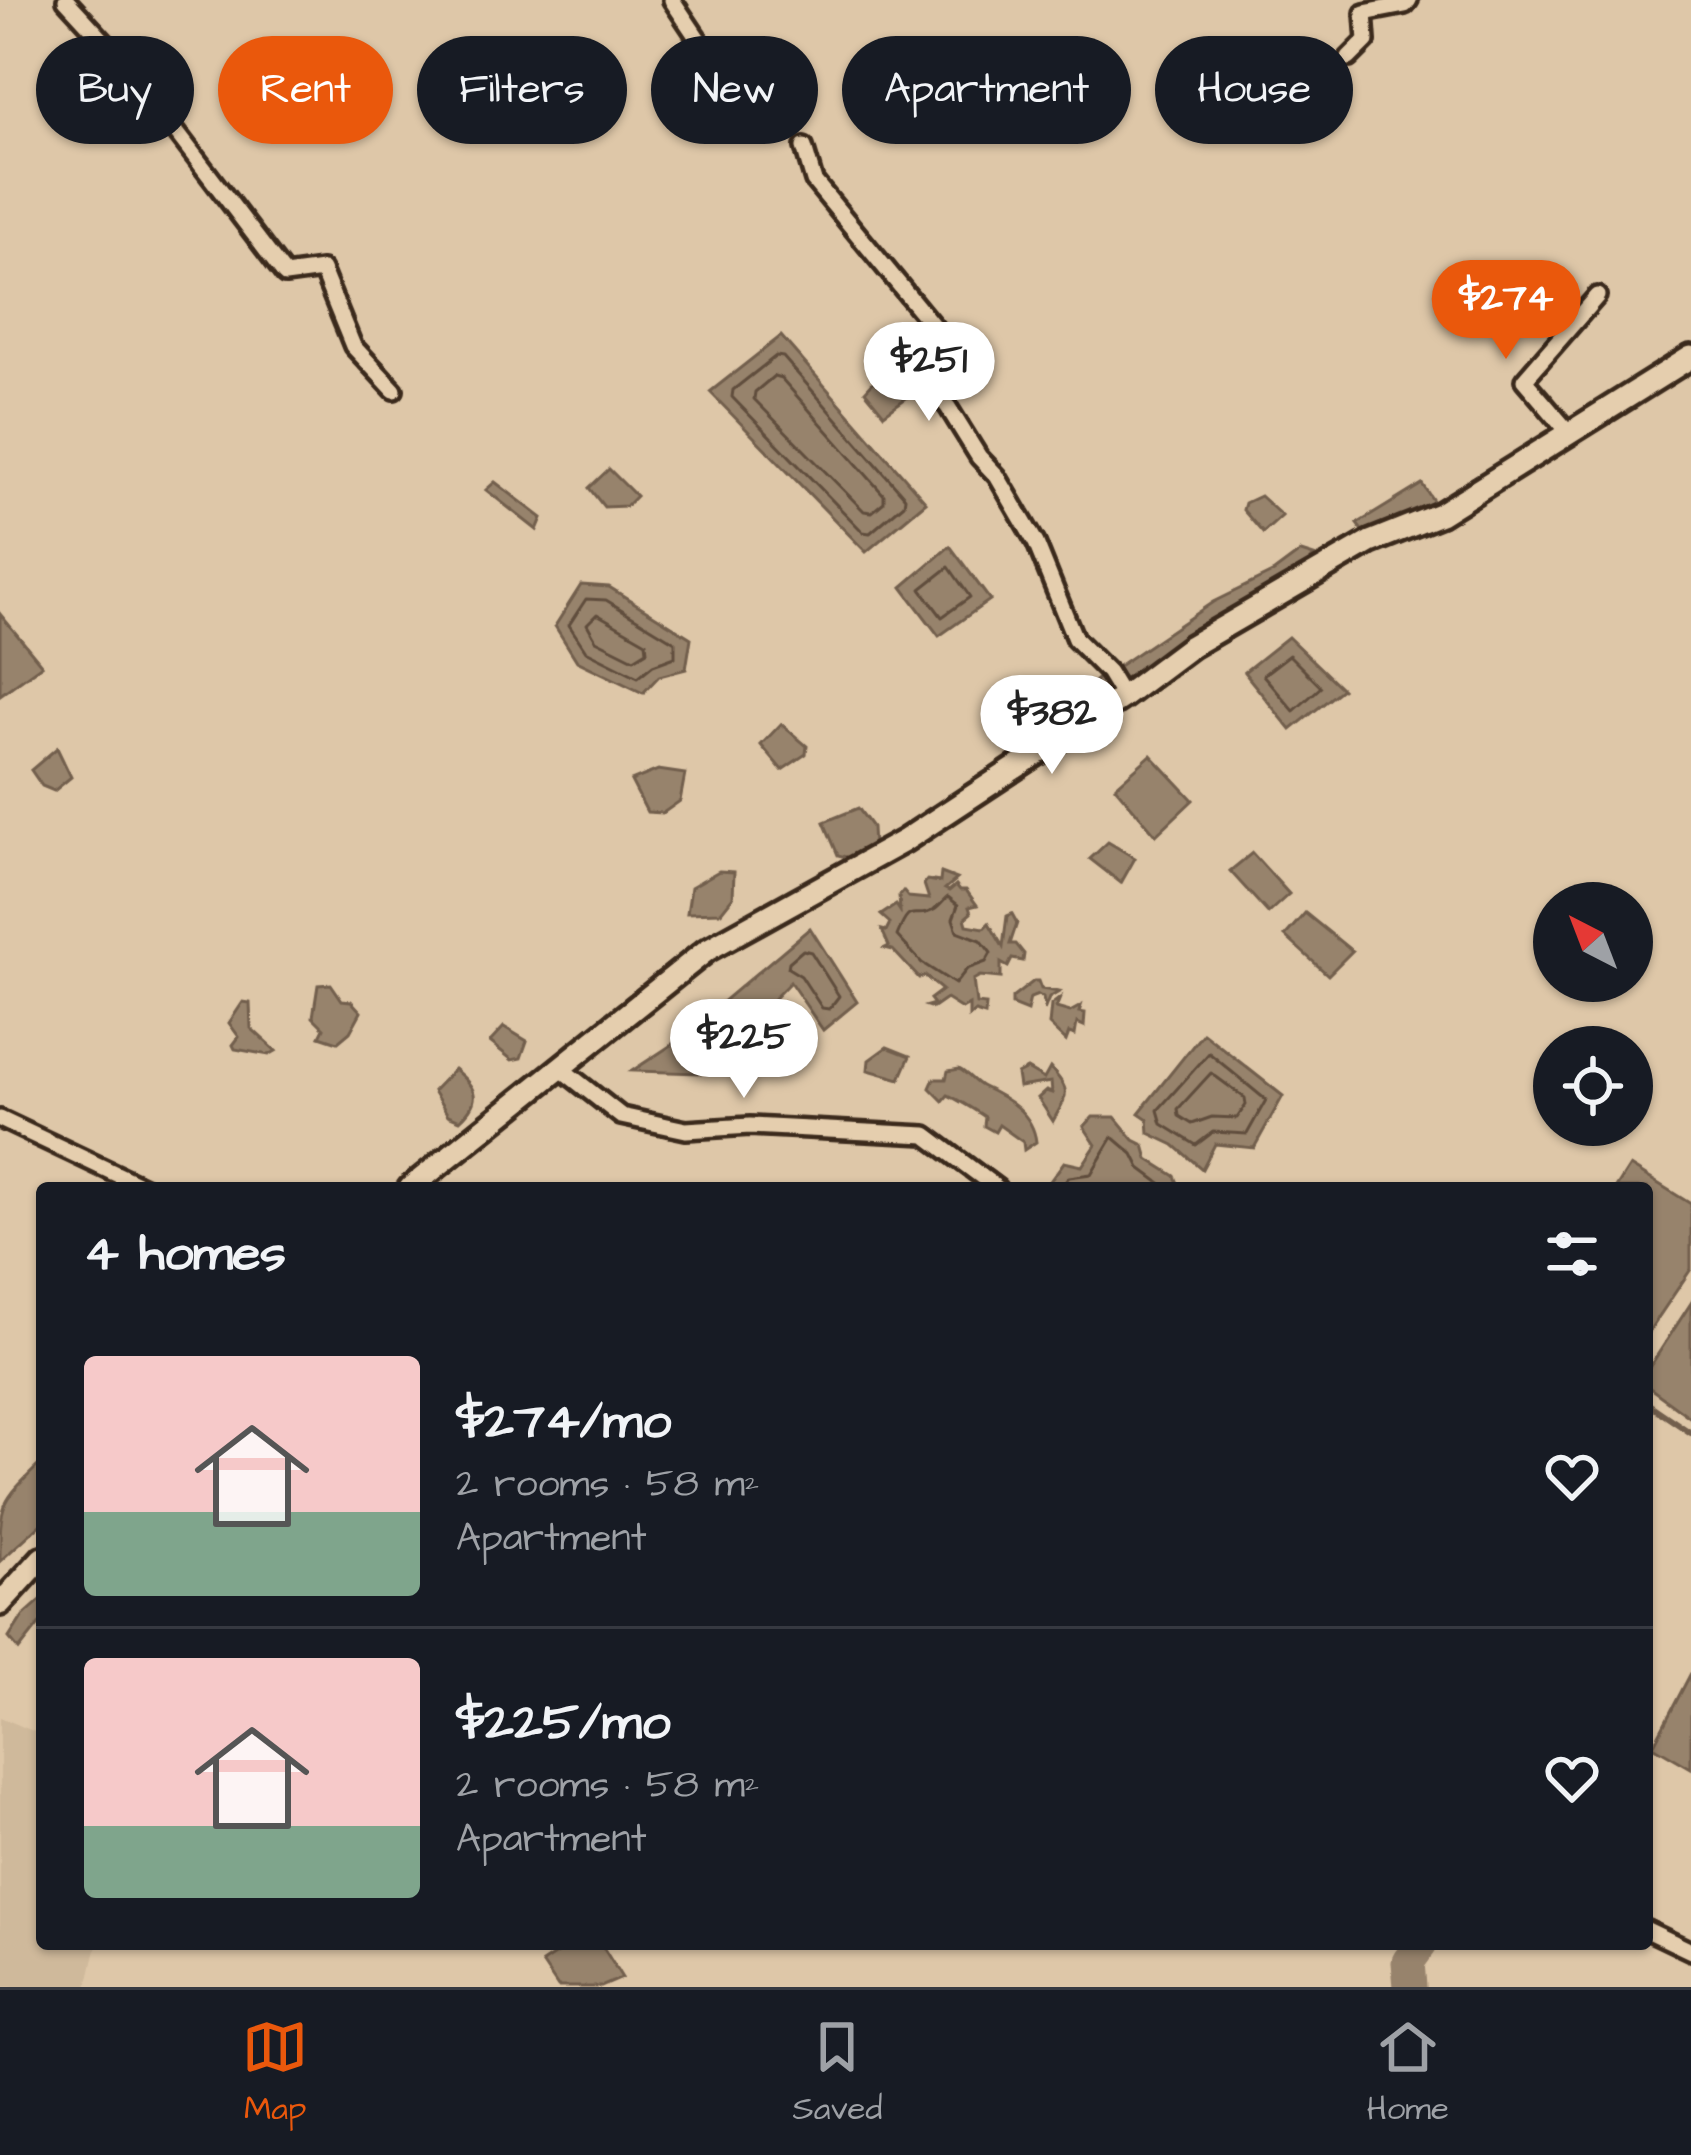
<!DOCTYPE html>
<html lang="en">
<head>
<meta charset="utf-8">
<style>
	body { margin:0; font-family:"Architects Daughter",sans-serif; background:#242831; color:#f1f3f6; height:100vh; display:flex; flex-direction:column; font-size:45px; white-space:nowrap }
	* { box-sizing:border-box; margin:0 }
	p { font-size:39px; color:#9ea1a6 }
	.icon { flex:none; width:66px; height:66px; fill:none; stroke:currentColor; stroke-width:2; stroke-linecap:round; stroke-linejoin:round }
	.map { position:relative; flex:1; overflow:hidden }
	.sheet { position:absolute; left:36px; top:1182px; width:1617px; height:768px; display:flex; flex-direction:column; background:#171b24; border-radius:12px; box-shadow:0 3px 9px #0004 }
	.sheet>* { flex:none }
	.top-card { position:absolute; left:36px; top:36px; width:1620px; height:108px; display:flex; gap:24px }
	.needle { width:78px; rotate:318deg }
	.tools { position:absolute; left:1533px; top:882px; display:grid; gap:24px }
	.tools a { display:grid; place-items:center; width:120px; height:120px; border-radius:50%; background:#171b24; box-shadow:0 3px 9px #0004; font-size:60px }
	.price { position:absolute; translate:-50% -102px; padding:0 27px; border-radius:42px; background:#fff; color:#222; font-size:39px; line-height:78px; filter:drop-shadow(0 3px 6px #0008) }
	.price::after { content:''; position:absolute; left:50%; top:72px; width:36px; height:27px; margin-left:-18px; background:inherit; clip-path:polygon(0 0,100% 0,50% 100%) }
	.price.active { background:#ea580c; color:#fff }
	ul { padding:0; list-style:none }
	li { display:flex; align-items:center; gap:36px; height:300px; padding:0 48px }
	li+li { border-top:3px solid #363941 }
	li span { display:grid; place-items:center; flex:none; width:336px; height:240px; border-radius:12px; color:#555 }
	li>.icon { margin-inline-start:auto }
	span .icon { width:144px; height:144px; fill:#fffc; stroke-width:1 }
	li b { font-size:51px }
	h2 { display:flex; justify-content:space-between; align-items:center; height:144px; padding:0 48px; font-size:51px }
	.pill { padding:0 42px; border-radius:54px; background:#171b24; box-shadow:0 3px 9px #0004; font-size:42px; line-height:108px }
	.pill.active { background:#ea580c; color:#fff }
	.tab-bar { display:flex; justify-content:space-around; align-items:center; height:168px; border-top:3px solid #363941; background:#171b24; font-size:33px; color:#9ea1a6 }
	.tab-bar a { display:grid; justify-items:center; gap:6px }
	.tab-bar .active { color:#ea580c }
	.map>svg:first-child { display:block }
	.built { fill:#cfb99b }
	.water { fill:#97836c; stroke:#725f4d; stroke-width:3 }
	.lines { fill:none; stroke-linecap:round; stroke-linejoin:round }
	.shore { stroke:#604e3d; stroke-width:3 }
	.stream { stroke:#725f4d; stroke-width:6 }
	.river { stroke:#97836c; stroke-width:33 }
	.street-casing { stroke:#3b2a1e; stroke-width:24 }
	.secondary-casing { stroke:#3b2a1e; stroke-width:30 }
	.street { stroke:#e5ceae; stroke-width:15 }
	.secondary { stroke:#e5ceae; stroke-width:21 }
</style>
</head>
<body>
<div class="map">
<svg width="1691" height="1987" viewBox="0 0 1691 1987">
	<rect width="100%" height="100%" fill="#dec7a8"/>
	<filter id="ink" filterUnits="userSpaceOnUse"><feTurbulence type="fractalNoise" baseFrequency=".00833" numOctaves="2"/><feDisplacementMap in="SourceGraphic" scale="24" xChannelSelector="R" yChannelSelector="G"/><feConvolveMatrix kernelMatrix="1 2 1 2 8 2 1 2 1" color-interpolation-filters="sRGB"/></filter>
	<g filter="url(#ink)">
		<!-- built -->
		<path class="built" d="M 0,1717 L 42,1735 L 42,1944 L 97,1944 L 87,1987 L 0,1987 Z"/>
		<!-- water -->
		<g class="water">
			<path d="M 781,336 L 926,502 L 866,552 L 710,392 Z"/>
			<path d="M 885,369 L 909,396 L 884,414 L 865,391 Z"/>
			<path d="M 609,469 L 636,496 L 626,506 L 604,507 L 589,488 Z"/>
			<path d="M 495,482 L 542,518 L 537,530 L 486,490 Z"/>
			<path d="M 1422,484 L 1434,502 L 1370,541 L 1357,524 Z"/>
			<path d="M 1260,496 L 1282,516 L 1263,533 L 1243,510 L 1245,503 Z"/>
			<path d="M 950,546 L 990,600 L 939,636 L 902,587 Z"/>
			<path d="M 1301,552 L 1314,556 L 1302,572 L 1125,678 L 1114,669 L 1213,602 L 1274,572 Z"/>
			<path d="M 581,585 L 609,587 L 691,638 L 686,669 L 659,676 L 643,693 L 577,661 L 555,626 Z"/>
			<path d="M 0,614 L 42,665 L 0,695 Z"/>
			<path d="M 1288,637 L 1342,689 L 1291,730 L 1244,672 Z"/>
			<path d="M 1106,672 L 1114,685 L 1035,743 L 1033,731 Z"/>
			<path d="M 781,724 L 807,746 L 806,754 L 782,770 L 761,745 Z"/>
			<path d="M 57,748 L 71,777 L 54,791 L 42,786 L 31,770 Z"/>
			<path d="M 1151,755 L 1193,800 L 1156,835 L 1115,787 Z"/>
			<path d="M 658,770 L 685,774 L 680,801 L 663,813 L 647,812 L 631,781 Z"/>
			<path d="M 858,808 L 872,827 L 873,848 L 854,859 L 838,855 L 824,822 Z"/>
			<path d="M 1108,842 L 1135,858 L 1121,883 L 1090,859 Z"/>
			<path d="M 1252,853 L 1289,894 L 1268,913 L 1230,871 Z"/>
			<path d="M 719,871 L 734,872 L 733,897 L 721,912 L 687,913 L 691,887 Z"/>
			<path d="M 941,873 L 957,879 L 945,889 L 949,891 L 956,885 L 960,890 L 966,890 L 977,905 L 969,907 L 971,913 L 965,918 L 967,925 L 984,928 L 989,923 L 1003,947 L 1007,916 L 1012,914 L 1017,923 L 1010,944 L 1016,944 L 1024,954 L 1023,961 L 1012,959 L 1008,967 L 1001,963 L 1001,978 L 980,976 L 973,980 L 976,1004 L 986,1005 L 985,1015 L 975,1012 L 969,1017 L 969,1005 L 962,1009 L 946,999 L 933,1008 L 927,1006 L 934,1004 L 930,999 L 942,990 L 925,976 L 919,978 L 893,950 L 885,948 L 889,946 L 882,930 L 886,931 L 890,923 L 881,915 L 896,905 L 900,911 L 899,896 L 903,891 L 908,897 L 929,899 L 924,884 L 927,880 L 940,882 Z"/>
			<path d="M 1305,913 L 1352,951 L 1328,975 L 1285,936 Z"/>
			<path d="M 810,928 L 857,1002 L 823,1030 L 790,982 L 701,1073 L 632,1071 L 670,1046 Z"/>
			<path d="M 1034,981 L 1038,981 L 1041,989 L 1059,992 L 1049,998 L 1045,1008 L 1043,998 L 1038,995 L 1030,998 L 1027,1011 L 1012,1005 L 1012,998 Z"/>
			<path d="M 331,984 L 342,1000 L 351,1001 L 361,1012 L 350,1032 L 338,1042 L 320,1036 L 324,1028 L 313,1017 L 318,985 Z"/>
			<path d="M 1060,998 L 1056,1008 L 1070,1012 L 1081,1006 L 1079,1012 L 1085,1013 L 1084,1026 L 1077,1023 L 1075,1035 L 1069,1033 L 1066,1041 L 1049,1025 L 1051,1005 Z"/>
			<path d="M 243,1002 L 250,1003 L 251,1028 L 276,1051 L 269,1055 L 235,1049 L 233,1045 L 239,1037 L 229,1023 Z"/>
			<path d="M 504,1027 L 527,1041 L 521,1058 L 512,1060 L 490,1042 Z"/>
			<path d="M 1203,1033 L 1283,1096 L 1254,1148 L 1215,1144 L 1202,1169 L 1174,1145 L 1149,1133 L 1148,1119 L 1139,1113 Z"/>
			<path d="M 887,1047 L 910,1056 L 900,1079 L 868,1070 L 869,1060 Z"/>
			<path d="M 1050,1068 C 1073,1092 1067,1095 1053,1121 L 1038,1098 L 1046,1091 L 1052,1093 L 1051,1082 L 1019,1087 L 1017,1074 L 1027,1069 L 1044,1079 Z"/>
			<path d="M 454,1069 C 475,1087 484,1098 460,1120 L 448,1115 L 433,1091 Z"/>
			<path d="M 959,1069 C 969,1074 974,1083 983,1087 C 1007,1098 1033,1113 1036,1142 L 1024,1150 L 1023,1142 L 999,1125 L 995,1132 L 984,1126 L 985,1117 C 978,1112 955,1098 948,1095 L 943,1101 L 930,1088 L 934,1079 L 946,1079 L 948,1071 Z"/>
			<path d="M 1093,1117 L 1115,1117 L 1134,1140 L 1144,1145 L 1148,1159 L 1175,1176 L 1180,1188 L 1045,1188 L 1064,1162 L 1082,1166 L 1096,1145 L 1084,1127 Z"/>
			<path d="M 1630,1166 L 1691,1204 L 1691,1269 L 1647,1334 L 1647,1188 L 1616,1188 Z"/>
			<path d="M 1691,1303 L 1691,1418 L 1647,1386 L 1647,1371 Z"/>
			<path d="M 42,1462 L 42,1523 L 0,1561 C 0,1502 0,1503 42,1462 Z"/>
			<path d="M 42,1599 L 42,1621 L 19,1650 L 9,1638 L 23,1616 Z"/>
			<path d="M 1691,1673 L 1691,1768 L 1653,1746 Z"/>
			<path d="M 571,1944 L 601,1944 L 622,1978 L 601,1987 L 558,1987 L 542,1963 Z"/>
		</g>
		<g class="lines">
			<!-- shore -->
			<g class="shore">
				<path d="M 776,356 L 783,357 L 905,497 L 904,504 L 870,533 L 863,532 L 732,397 L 733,390 Z"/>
				<path d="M 774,376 L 781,378 L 884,495 L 884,502 L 872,512 L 864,511 L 754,399 L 755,392 Z"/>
				<path d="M 949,567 L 970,597 L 942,617 L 921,589 Z"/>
				<path d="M 586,599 L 606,600 L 675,642 L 675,657 L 653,665 L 638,677 L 586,651 L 569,625 Z"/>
				<path d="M 597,614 L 646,642 L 647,651 L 634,659 L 596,640 L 587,624 Z"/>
				<path d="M 1289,655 L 1321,687 L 1294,711 L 1263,675 Z"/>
				<path d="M 948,897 L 958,905 L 953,919 L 957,931 L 981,940 L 991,953 L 986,962 L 967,969 L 955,984 L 922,963 L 897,936 C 912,899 912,922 934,910 C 939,907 943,901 948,897 Z"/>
				<path d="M 803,950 L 811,952 L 839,996 L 829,1009 L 822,1008 L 801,976 L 788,968 L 789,962 Z"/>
				<path d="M 1209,1053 L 1266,1100 L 1247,1134 L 1213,1132 L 1196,1145 L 1162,1124 L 1158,1110 Z"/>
				<path d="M 1211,1073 L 1245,1098 L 1246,1105 L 1237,1118 L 1212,1117 L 1192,1124 L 1179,1116 L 1178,1109 Z"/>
				<path d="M 1060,1188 L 1069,1177 L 1091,1174 L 1113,1137 L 1133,1154 L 1140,1168 L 1167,1188"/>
			</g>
			<!-- stream -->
			<path class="stream" d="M 1647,1403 L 1691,1433"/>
			<!-- river -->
			<path class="river" d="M 1410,1987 L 1408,1962 L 1421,1944"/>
			<!-- street casing -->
			<g class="street-casing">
				<g id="street">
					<path d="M 66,0 L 123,62 L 285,275 L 322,270 L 353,346 L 394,390"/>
					<path d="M 672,0 L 728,84 L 747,99"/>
					<path d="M 1349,58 L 1366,41 L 1364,13 L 1405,5 L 1409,0"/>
					<path d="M 804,147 L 814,181 L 957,355 L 927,382 L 948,407 L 979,457 L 997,476 L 1036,543 L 1075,639 L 1108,672 L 1123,697"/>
					<path d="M 1571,435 L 1524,380 L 1597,296"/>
					<path d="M 560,1068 L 621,1116 L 686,1130 L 750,1126 L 926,1135 L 997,1188"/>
					<path d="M 0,1119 L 146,1188"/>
					<path d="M 1647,1930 L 1691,1951"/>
				</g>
			</g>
			<!-- secondary casing -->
			<g class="secondary-casing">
				<g id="secondary">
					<path d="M 410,1188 L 707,950 L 904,841 L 1123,697 L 1191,646 L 1370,542 L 1440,514 L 1691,357"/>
					<path d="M 0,1604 L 42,1558"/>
				</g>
			</g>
			<!-- street -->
			<use href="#street" class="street"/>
			<!-- secondary -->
			<use href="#secondary" class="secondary"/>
		</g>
	</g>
</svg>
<div class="tools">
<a><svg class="needle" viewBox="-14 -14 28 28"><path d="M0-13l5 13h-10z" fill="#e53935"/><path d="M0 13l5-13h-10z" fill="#9ea1a6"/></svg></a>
<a><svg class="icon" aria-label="locate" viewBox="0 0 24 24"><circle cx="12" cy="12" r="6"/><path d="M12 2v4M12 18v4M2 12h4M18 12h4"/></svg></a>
</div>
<b class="price active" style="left:1506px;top:362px">$274</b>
<b class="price" style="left:929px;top:424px">$251</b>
<b class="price" style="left:1052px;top:777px">$382</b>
<b class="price" style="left:744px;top:1101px">$225</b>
<div class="top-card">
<a class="pill">Buy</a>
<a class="pill active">Rent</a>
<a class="pill">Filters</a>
<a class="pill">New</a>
<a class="pill">Apartment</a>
<a class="pill">House</a>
</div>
<section class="sheet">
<h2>4 homes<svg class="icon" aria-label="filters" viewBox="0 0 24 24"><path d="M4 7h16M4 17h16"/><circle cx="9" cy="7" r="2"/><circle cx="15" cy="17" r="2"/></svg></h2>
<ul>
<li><span style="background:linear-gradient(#f6c9c9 65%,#7fa58c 0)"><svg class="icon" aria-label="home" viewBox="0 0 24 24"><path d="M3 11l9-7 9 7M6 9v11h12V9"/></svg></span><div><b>$274/mo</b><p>2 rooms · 58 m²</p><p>Apartment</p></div><svg class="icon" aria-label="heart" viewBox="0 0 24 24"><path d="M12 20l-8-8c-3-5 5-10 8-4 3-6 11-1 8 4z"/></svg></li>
<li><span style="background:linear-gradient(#f6c9c9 70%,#7fa58c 0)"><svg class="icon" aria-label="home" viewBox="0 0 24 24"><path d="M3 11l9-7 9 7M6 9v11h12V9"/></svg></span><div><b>$225/mo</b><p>2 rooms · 58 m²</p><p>Apartment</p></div><svg class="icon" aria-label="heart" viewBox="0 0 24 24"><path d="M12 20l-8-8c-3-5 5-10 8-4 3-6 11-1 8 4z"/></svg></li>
</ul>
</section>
</div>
<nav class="tab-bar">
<a class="active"><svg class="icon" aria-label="map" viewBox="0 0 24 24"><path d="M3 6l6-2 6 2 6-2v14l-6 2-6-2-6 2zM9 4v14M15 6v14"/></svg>Map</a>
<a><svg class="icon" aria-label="saved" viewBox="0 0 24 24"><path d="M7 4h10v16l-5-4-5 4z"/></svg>Saved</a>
<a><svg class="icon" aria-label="home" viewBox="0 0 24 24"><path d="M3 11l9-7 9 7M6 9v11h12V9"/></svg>Home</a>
</nav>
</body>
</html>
